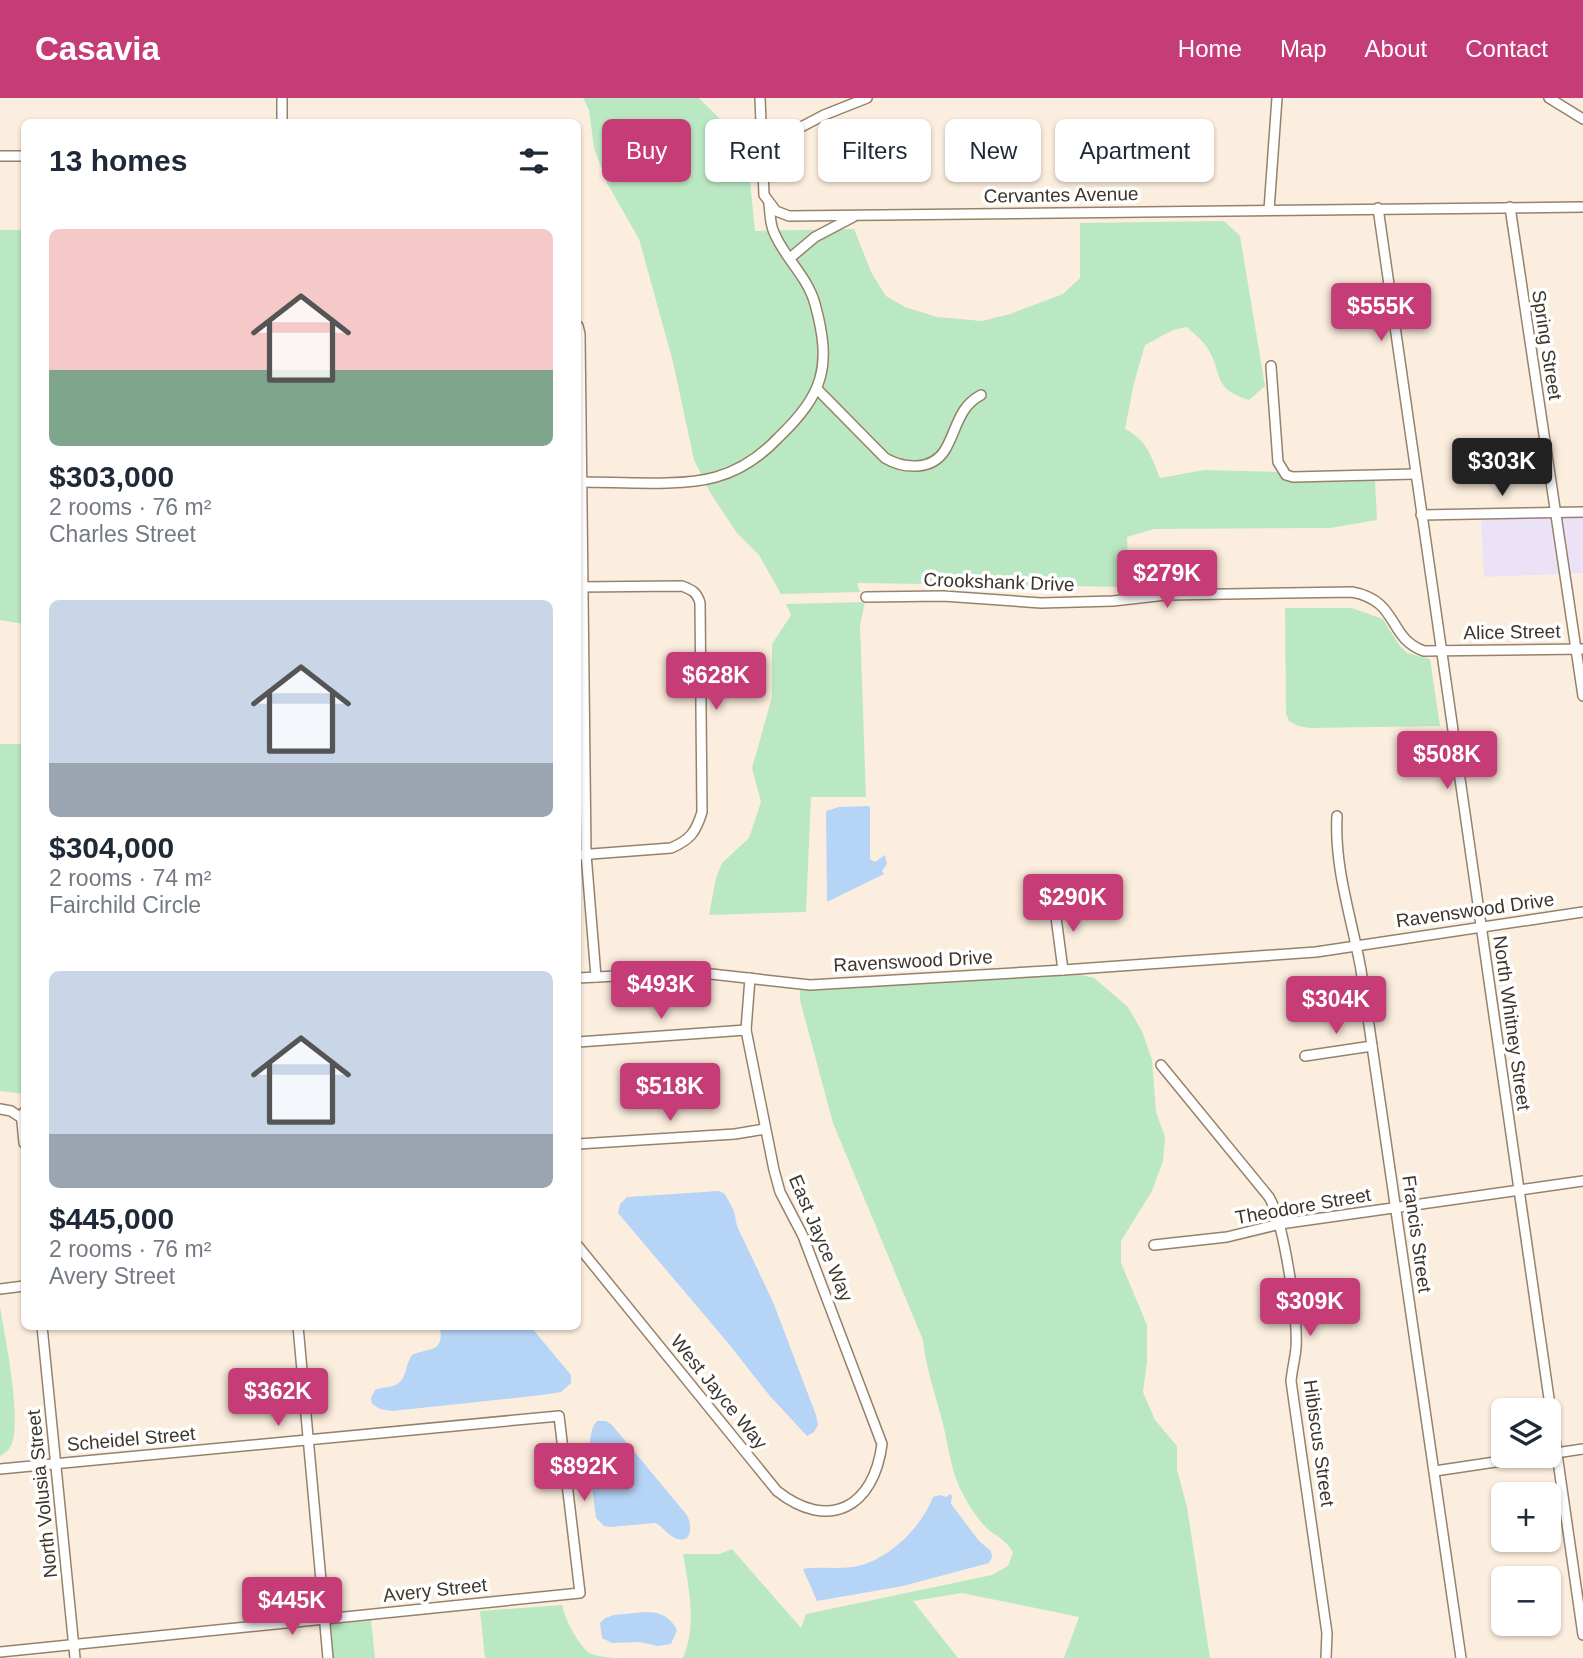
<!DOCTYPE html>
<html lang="en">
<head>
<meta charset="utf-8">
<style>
	body { margin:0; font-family:Arial,sans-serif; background:#f2f2f3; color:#1f2937; height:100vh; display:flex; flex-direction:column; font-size:26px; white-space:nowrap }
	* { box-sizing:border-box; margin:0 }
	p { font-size:23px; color:#747a83 }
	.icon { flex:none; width:38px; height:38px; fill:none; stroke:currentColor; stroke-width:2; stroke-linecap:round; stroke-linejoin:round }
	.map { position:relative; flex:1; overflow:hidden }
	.sheet { position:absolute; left:21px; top:21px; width:560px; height:1211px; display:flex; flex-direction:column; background:#fff; border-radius:10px; box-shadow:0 2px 5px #0004 }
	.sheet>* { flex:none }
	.guide { position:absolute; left:602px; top:21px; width:665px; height:63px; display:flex; gap:14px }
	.controls { position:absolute; left:1491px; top:1300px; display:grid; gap:14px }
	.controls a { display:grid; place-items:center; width:70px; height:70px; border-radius:10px; background:#fff; box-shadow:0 2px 5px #0004; font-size:35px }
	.price { position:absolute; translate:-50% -60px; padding:0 16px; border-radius:7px; background:#c63c76; color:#fff; font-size:23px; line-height:46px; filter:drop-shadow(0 2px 4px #0008) }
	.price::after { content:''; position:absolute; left:50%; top:42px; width:21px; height:16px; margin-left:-10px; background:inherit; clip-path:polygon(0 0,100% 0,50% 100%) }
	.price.active { background:#222; color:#fff }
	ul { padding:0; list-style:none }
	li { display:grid; align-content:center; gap:14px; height:371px; padding:0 28px }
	li span { display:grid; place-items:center; height:217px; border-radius:10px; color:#555 }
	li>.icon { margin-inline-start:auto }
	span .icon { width:126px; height:126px; fill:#fffc; stroke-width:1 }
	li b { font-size:30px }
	h2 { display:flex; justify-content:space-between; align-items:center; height:84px; padding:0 28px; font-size:30px }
	.pill { padding:0 24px; border-radius:10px; background:#fff; box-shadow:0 2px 5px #0004; font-size:24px; line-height:63px }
	.pill.active { background:#c63c76; color:#fff }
	header { display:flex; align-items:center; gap:42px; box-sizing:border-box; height:98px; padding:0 35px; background:#c63c76; color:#fff }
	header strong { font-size:33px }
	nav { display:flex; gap:38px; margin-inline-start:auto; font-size:24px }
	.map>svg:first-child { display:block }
	.commercial { fill:#ebe2f7 }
	.green { fill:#bae8c2 }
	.water { fill:#b5d4f6 }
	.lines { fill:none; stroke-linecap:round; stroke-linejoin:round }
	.minor-casing { stroke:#96826a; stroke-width:12 }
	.minor { stroke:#fff; stroke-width:9 }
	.labels { text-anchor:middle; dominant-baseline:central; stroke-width:7; stroke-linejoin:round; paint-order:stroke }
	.street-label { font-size:19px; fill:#3e352b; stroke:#fff }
</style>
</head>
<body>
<header>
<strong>Casavia</strong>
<nav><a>Home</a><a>Map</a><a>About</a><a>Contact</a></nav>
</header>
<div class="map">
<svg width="1583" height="1560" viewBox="0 0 1583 1560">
	<rect width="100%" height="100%" fill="#fceede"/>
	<!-- commercial -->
	<g class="commercial">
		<path d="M 1583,418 L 1583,475 L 1570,475 L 1561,419 Z"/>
		<path d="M 1552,419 L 1561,476 L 1484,479 L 1481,421 Z"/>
	</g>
	<!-- green -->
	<g class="green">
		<path d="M 583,0 L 699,0 L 726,27 L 749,72 L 755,133 L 854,131 L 872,176 L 886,198 L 905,209 L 937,219 L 982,223 L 1010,216 L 1063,196 L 1080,180 L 1080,125 L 1224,123 L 1240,138 L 1265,288 L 1249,302 C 1210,290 1224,274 1206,248 C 1201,241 1193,235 1187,229 L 1173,232 L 1145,247 L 1134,285 L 1125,331 C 1147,342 1151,358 1160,380 L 1204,372 L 1277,374 L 1286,383 L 1294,384 L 1375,382 L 1377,422 L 1330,430 L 1154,431 L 1127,439 L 1129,489 L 857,485 L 860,494 L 781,496 L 759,457 L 737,435 L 711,396 L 694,362 L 673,264 L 639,141 L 607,85 L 594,50 L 589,12 Z"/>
		<path d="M 0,132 L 24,132 L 24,526 L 0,522 Z"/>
		<path d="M 865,504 L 860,527 L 866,699 L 811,699 L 806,814 L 709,817 L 716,780 L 722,765 L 749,740 L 761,704 L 752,670 L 772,599 L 772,546 L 791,517 L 786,506 Z"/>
		<path d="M 1285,510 L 1352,510 L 1383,521 L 1399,547 L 1407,555 L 1430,561 L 1440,628 L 1309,630 L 1298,628 L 1289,623 L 1286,616 Z"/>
		<path d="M 0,646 L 24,646 L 24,996 L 0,993 Z"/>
		<path d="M 1077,876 L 1094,880 L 1127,908 L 1142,933 L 1152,962 L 1156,1014 L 1165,1039 L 1163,1063 L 1152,1093 L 1121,1143 L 1121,1165 L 1147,1227 L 1147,1264 L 1143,1294 L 1155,1322 L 1177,1348 L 1177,1372 L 1187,1409 L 1210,1560 L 1064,1560 L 1079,1519 L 962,1495 L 913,1503 L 958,1560 L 683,1560 C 697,1527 689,1491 683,1456 L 719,1456 L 732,1451 L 801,1530 L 806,1516 L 992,1477 L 1008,1468 L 1013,1454 C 1006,1443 1000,1440 990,1433 C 980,1425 970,1409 964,1398 C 951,1376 949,1350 943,1326 C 936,1298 926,1271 923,1242 L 833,1025 L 800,902 L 800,891 Z"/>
		<path d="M 0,1209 C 4,1234 25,1333 9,1351 C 7,1354 3,1356 0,1358 Z"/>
		<path d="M 562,1507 C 564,1519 580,1552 592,1556 C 599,1559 608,1559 615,1560 L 485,1560 L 480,1513 Z"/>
		<path d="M 371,1522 L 375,1560 L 333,1560 L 329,1526 Z"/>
	</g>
	<!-- water -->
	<g class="water">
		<path d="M 868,708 L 870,709 L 870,761 L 875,764 L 885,757 L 887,766 L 882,773 L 884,776 L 827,804 L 826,713 L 839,709 Z"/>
		<path d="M 719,1093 L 725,1096 L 734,1113 L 737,1128 L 773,1204 L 816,1317 L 818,1327 L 814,1334 L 807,1338 L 769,1297 L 728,1245 L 618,1115 L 620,1106 L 627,1099 Z"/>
		<path d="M 440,1229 L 531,1229 L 571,1277 L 571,1285 L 561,1294 L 542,1297 L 392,1313 L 380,1311 L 372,1306 L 371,1300 L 375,1292 C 381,1289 386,1290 393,1288 C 408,1283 404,1268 412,1257 C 430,1249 444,1256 440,1229 Z"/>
		<path d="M 597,1323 L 606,1323 L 612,1327 L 686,1416 C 694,1428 691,1449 673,1439 C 666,1435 662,1428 655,1425 L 610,1429 L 604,1428 L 596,1420 C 594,1398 582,1338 597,1323 Z"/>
		<path d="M 950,1396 L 952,1398 L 951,1406 L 979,1443 L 991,1453 L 992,1459 L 989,1465 L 903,1488 L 817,1503 L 803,1471 C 821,1468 840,1472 858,1468 C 890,1460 921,1430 933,1399 L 940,1397 L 946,1399 Z"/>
		<path d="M 645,1514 C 660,1514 670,1518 677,1532 L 671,1546 L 658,1548 L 639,1544 L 612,1545 L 602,1540 L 600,1525 L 605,1520 L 614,1517 Z"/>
	</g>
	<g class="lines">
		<!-- minor casing -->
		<g class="minor-casing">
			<g id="minor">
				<path d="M 760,0 L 764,97 L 776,113 L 789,118 L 1583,109"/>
				<path d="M 1549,0 L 1583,21"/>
				<path d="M 282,24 L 282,0"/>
				<path d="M 761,50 L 824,17 L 867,0"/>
				<path d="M 0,58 L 24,58"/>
				<path d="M 1510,109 L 1583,598"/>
				<path d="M 1378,110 L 1583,1537"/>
				<path d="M 1269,112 L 1277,0"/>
				<path d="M 790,160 L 815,139 L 853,119"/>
				<path d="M 578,228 L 580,236 L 586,756 L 596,879"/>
				<path d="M 1271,268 L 1278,364 L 1286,377 L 1293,379 L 1415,376"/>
				<path d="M 817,291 L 885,360 C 904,371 932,373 945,352 C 957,332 958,309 981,297"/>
				<path d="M 582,384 C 620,384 681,389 716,379 C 741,372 760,359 778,340 C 824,296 832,268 815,206 C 807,177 783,159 773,132 C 770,124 770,114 769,106"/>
				<path d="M 1421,417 L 1583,414"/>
				<path d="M 578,489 L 682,488 C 692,492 697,494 700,505 L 702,714 C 696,734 690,742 671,750 L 578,757"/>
				<path d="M 866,499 L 943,498 L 1041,505 L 1113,503 L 1166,497 L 1352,494 C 1400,503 1387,540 1424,553 L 1583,551"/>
				<path d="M 1337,718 C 1334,770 1352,821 1361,872 L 1461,1560"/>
				<path d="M 1054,804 L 1063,872"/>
				<path d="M 578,880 L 693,874 L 810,887 L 1063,872 L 1316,854 L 1583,814"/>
				<path d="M 578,944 L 746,932"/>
				<path d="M 1305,958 L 1372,948"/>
				<path d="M 1161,967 L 1269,1099 C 1284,1124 1298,1220 1296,1250 C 1295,1261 1292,1272 1291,1283 L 1327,1535 L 1326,1560"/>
				<path d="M 0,1011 L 11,1013 L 23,1021"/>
				<path d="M 24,1014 L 22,1024 L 24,1045"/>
				<path d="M 578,1046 L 735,1036 L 765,1031"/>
				<path d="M 1154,1147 L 1227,1139 L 1280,1126 L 1583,1083"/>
				<path d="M 578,1148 L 777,1393 C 829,1434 874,1409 882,1346 L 803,1138 L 780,1094 L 774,1072 L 746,932 L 750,880"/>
				<path d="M 0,1191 L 24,1188"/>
				<path d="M 42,1228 L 75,1560"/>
				<path d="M 298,1228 L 328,1560"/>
				<path d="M 1549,1356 L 1583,1351"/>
				<path d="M 0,1371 L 559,1318 L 580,1495 L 0,1554"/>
				<path d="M 1435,1373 L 1535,1358"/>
			</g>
		</g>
		<!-- minor -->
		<use href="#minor" class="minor"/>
	</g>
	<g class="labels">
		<!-- street labels -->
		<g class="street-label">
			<text transform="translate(1061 97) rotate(-1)">Cervantes Avenue</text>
			<text transform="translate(1547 247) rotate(81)">Spring Street</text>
			<text transform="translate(999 484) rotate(2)">Crookshank Drive</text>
			<text transform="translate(1512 534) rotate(-1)">Alice Street</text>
			<text transform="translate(1475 812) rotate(-8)">Ravenswood Drive</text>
			<text transform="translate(913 863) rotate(-3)">Ravenswood Drive</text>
			<text transform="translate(1512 925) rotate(82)">North Whitney Street</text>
			<text transform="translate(1303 1108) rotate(-10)">Theodore Street</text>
			<text transform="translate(1417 1136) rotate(82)">Francis Street</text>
			<text transform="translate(821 1140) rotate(67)">East Jayce Way</text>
			<text transform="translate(719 1294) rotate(51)">West Jayce Way</text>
			<text transform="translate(131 1341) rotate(-5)">Scheidel Street</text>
			<text transform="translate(1319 1345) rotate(82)">Hibiscus Street</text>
			<text transform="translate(42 1396) rotate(-96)">North Volusia Street</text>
			<text transform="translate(435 1492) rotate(-6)">Avery Street</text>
		</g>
	</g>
</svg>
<div class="controls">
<a><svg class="icon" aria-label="layers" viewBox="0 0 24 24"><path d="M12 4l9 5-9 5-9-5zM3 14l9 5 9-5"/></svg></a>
<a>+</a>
<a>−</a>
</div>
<b class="price" style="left:1381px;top:245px">$555K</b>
<b class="price active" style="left:1502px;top:400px">$303K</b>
<b class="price" style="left:1167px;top:512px">$279K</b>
<b class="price" style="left:716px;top:614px">$628K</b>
<b class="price" style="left:1447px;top:693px">$508K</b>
<b class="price" style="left:1073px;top:836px">$290K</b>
<b class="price" style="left:661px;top:923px">$493K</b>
<b class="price" style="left:1336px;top:938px">$304K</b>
<b class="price" style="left:670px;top:1025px">$518K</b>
<b class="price" style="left:1310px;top:1240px">$309K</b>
<b class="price" style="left:278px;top:1330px">$362K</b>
<b class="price" style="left:584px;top:1405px">$892K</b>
<b class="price" style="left:292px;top:1539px">$445K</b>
<div class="guide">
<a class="pill active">Buy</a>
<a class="pill">Rent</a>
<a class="pill">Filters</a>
<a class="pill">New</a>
<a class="pill">Apartment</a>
</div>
<section class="sheet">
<h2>13 homes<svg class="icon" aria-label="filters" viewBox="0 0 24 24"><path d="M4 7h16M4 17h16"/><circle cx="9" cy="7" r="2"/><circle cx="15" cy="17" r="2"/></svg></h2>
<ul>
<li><span style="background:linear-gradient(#f6c9c9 65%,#7fa58c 0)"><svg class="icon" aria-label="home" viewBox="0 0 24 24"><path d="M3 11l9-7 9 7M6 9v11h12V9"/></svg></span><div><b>$303,000</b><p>2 rooms · 76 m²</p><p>Charles Street</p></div></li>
<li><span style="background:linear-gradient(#c9d6e8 75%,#9aa5b1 0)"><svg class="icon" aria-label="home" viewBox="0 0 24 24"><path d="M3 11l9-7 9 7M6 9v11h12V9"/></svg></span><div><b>$304,000</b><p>2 rooms · 74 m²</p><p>Fairchild Circle</p></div></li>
<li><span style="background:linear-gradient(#c9d6e8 75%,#9aa5b1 0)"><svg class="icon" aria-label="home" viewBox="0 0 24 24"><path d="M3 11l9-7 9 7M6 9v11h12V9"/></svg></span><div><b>$445,000</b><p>2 rooms · 76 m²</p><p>Avery Street</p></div></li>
</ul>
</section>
</div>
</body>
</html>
